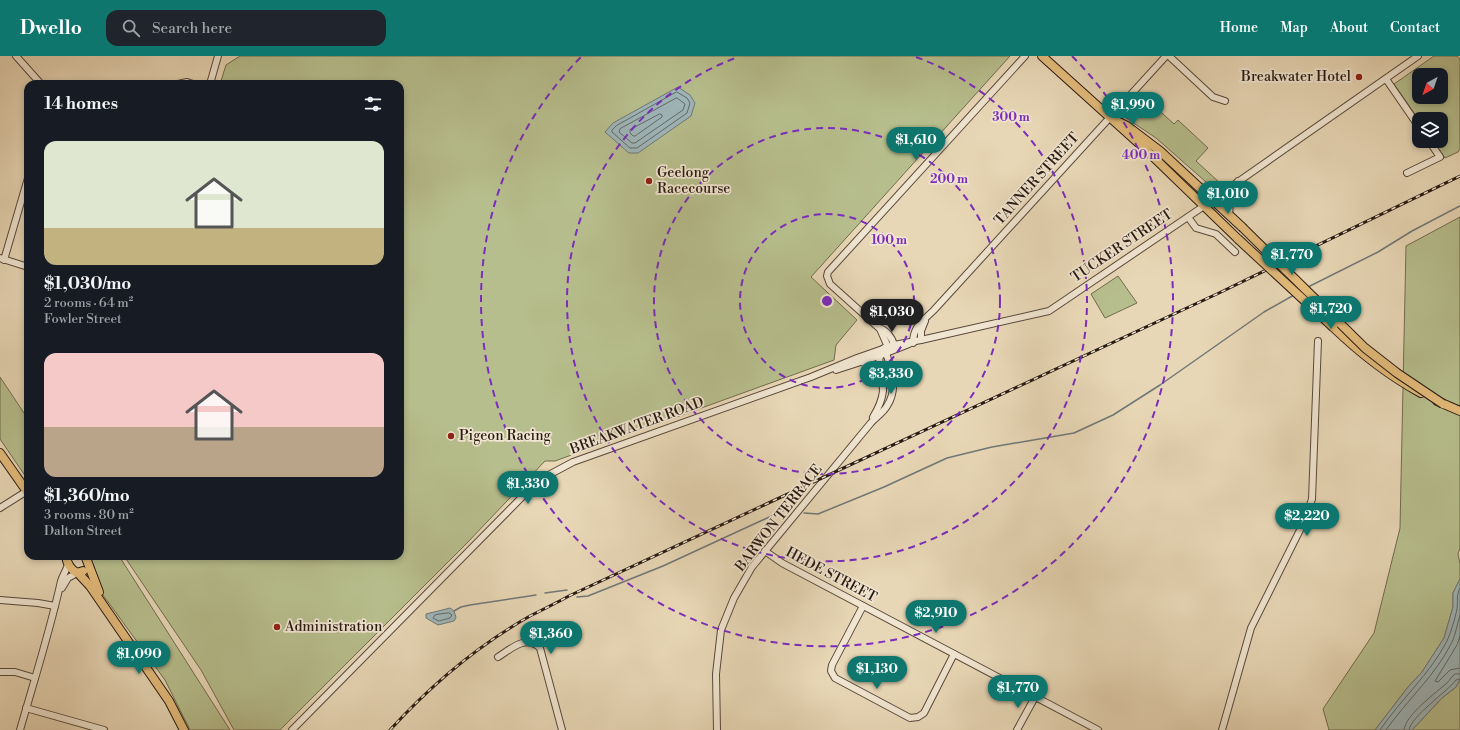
<!DOCTYPE html>
<html lang="en">
<head>
<meta charset="utf-8">
<style>
	body { margin:0; font-family:"Libre Bodoni",serif; background:#20242c; color:#f1f3f6; height:100vh; display:flex; flex-direction:column; font-size:15px; white-space:nowrap }
	* { box-sizing:border-box; margin:0 }
	p { font-size:13px; color:#9ea1a6 }
	.icon { flex:none; width:22px; height:22px; fill:none; stroke:currentColor; stroke-width:2; stroke-linecap:round; stroke-linejoin:round }
	.map { position:relative; flex:1; overflow:hidden }
	.details { position:absolute; left:24px; top:24px; width:380px; height:480px; display:flex; flex-direction:column; background:#171b24; border-radius:12px; box-shadow:0 2px 6px #0003 }
	.details>* { flex:none }
	.needle { width:26px; rotate:220deg }
	.fabs { position:absolute; left:1412px; top:12px; display:grid; gap:8px }
	.fabs a { display:grid; place-items:center; width:36px; height:36px; border-radius:8px; background:#171b24; box-shadow:0 2px 6px #0003; font-size:20px }
	.price { position:absolute; translate:-50% -34px; padding:0 9px; border-radius:14px; background:#0f766e; color:#fff; font-size:13px; line-height:26px; filter:drop-shadow(0 1px 2px #0008) }
	.price::after { content:''; position:absolute; left:50%; top:24px; width:12px; height:9px; margin-left:-6px; background:inherit; clip-path:polygon(0 0,100% 0,50% 100%) }
	.price.on { background:#222; color:#fff }
	ul { padding:0; list-style:none }
	li { display:grid; align-content:center; gap:8px; height:212px; padding:0 20px }
	li span { display:grid; place-items:center; height:124px; border-radius:12px; color:#555 }
	li>.icon { margin-inline-start:auto }
	span .icon { width:72px; height:72px; fill:#fffc; stroke-width:1 }
	li b { font-size:17px }
	h2 { display:flex; justify-content:space-between; align-items:center; height:48px; padding:0 20px; font-size:17px }
	header { display:flex; align-items:center; gap:24px; box-sizing:border-box; height:56px; padding:0 20px; background:#0f766e; color:#fff }
	header strong { font-size:19px }
	nav { display:flex; gap:22px; margin-inline-start:auto; font-size:14px }
	.search { width:280px; height:36px; background:#20242c; display:flex; align-items:center; gap:10px; box-sizing:border-box; padding:0 14px; border-radius:12px; color:#9ea1a6; font-size:15px }
	.map>svg:first-child { display:block }
	.green { fill:#b7be8d; stroke:#706c50; fill-rule:evenodd }
	.water { fill:#9eb6ba; stroke:#6f7877 }
	.lines { fill:none; stroke-linecap:round; stroke-linejoin:round }
	.shore { stroke:#636866; stroke-width:1 }
	.stream { stroke:#6f7877; stroke-width:1.5 }
	.minor-casing { stroke:#58493c; stroke-width:8 }
	.major-casing { stroke:#281a13; stroke-width:10 }
	.minor { stroke:#f0e5d0; stroke-width:6 }
	.major { stroke:#e4bc7b; stroke-width:8 }
	.rail-casing { stroke:#281a13; stroke-width:3 }
	.rail { stroke:#f0e5d0; stroke-width:1.5; stroke-dasharray:4.5; stroke-linecap:butt }
	.major-bridge-casing { stroke:#281a13; stroke-width:10; stroke-linecap:butt }
	.major-bridge { stroke:#e4bc7b; stroke-width:8 }
	.ring { fill:none; stroke:#7b2cbf; stroke-width:2; stroke-dasharray:7 5 }
	.poi-dot { fill:#8f2418; stroke:#f0e5d0; stroke-width:1.5 }
	.labels { text-anchor:middle; dominant-baseline:central; stroke-width:3.5; stroke-linejoin:round; paint-order:stroke }
	.poi-label { font-size:14px; fill:#281a13; stroke:#f0e5d0; text-anchor:start }
	.street-label { font-size:14px; fill:#281a13; stroke:#f0e5d0 }
	.centre { fill:#7b2cbf; stroke:#f0e5d0; stroke-width:2 }
	.ring-label { font-size:12px; text-anchor:middle; font-weight:bold; fill:#7b2cbf; stroke:#f0e5d0; stroke-width:3.5; stroke-linejoin:round; paint-order:stroke }
</style>
</head>
<body>
<header>
<strong>Dwello</strong>
<div class="search"><svg class="icon" aria-label="search" viewBox="0 0 24 24"><circle cx="10" cy="10" r="6"/><path d="M15 15l6 6"/></svg>Search here</div>
<nav><a>Home</a><a>Map</a><a>About</a><a>Contact</a></nav>
</header>
<div class="map">
<svg width="1460" height="674" viewBox="0 0 1460 674">
	<rect width="100%" height="100%" fill="#e8d7b6"/>
	<filter id="stains"><feTurbulence type="fractalNoise" baseFrequency=".005" numOctaves="4"/><feColorMatrix values="0 0 0 0 .2 0 0 0 0 .09 0 0 0 0 .02 0 0 0 .5 -.17"/></filter>
	<radialGradient id="worn" r=".72"><stop offset=".6" stop-color="#630" stop-opacity="0"/><stop offset="1" stop-color="#630" stop-opacity=".3"/></radialGradient>
	<!-- green -->
	<g class="green">
		<path d="M 240,0 L 1010,0 L 811,221 L 857,264 L 836,289 L 834,304 L 555,405 L 545,405 L 467,487 L 280,674 L 234,674 L 201,614 L 124,500 L 400,500 L 400,28 L 220,28 L 226,9 Z"/>
		<path d="M 1434,0 L 1457,0 L 1460,3 L 1460,93 L 1458,96 L 1445,102 L 1433,85 L 1441,85 L 1441,63 L 1419,63 L 1419,64 L 1394,28 ZM 1419,19 L 1441,19 L 1441,41 L 1419,41 Z"/>
		<path d="M 1142,39 L 1174,68 L 1178,64 L 1208,92 L 1196,105 L 1220,127 L 1216,129 L 1206,126 L 1156,82 L 1123,60 Z"/>
		<path d="M 1460,161 L 1460,492 L 1458,498 L 1460,508 L 1460,523 L 1453,537 L 1453,551 L 1444,582 L 1422,616 L 1408,631 L 1375,674 L 1329,674 L 1323,653 L 1374,577 L 1400,472 L 1406,190 Z"/>
		<path d="M 1118,220 L 1137,247 L 1105,262 L 1091,238 Z"/>
		<path d="M 0,321 L 28,363 L 28,424 L 0,383 Z"/>
		<path d="M 89,500 L 119,500 L 230,674 L 190,674 L 165,624 L 103,539 Z"/>
		<path d="M 1460,623 L 1460,674 L 1412,674 L 1442,642 L 1456,631 Z"/>
	</g>
	<!-- water -->
	<g class="water">
		<path d="M 678,31 L 690,39 L 695,47 L 691,60 L 638,97 L 629,97 L 605,76 L 613,67 Z"/>
		<path d="M 1460,523 L 1460,623 L 1456,631 L 1442,642 L 1412,674 L 1375,674 L 1408,631 L 1422,616 L 1444,582 L 1453,551 L 1453,537 Z"/>
		<path d="M 450,552 C 454,554 455,557 456,562 L 454,565 L 438,569 L 426,562 L 426,558 Z"/>
	</g>
	<g class="lines">
		<!-- shore -->
		<g class="shore">
			<path d="M 677,36 L 687,42 L 690,47 L 687,57 L 637,92 L 630,92 L 612,76 L 612,74 L 616,70 Z"/>
			<path d="M 677,42 L 685,48 L 683,54 L 635,87 L 632,87 L 619,76 L 620,73 Z"/>
			<path d="M 660,58 L 662,59 L 662,61 L 635,80 L 633,80 L 630,77 L 630,74 Z"/>
			<path d="M 449,557 L 452,559 L 450,562 L 439,565 L 433,562 L 435,559 Z"/>
			<path d="M 1460,580 L 1457,589 L 1435,625 L 1438,626 L 1450,614 L 1460,612"/>
			<path d="M 1380,674 C 1401,643 1430,618 1447,585 C 1451,576 1455,563 1457,553 C 1458,545 1456,539 1460,532"/>
			<path d="M 1386,674 C 1407,644 1436,619 1452,586 C 1456,578 1457,568 1460,559"/>
			<path d="M 1404,674 C 1405,659 1437,636 1448,626 C 1450,624 1451,621 1454,619 C 1456,617 1457,618 1460,618"/>
			<path d="M 1409,674 C 1411,660 1447,636 1456,624 L 1460,623"/>
		</g>
		<!-- stream -->
		<g class="stream">
			<path d="M 1308,231 L 1378,196 L 1412,175 L 1460,150"/>
			<path d="M 804,457 L 818,458 L 884,431 L 947,402 L 992,391 L 1074,377 L 1113,359 L 1160,329 L 1264,256 L 1294,239"/>
			<path d="M 545,537 L 567,534"/>
			<path d="M 577,541 L 588,540 L 663,510 L 791,451 L 793,452"/>
			<path d="M 454,555 L 461,551 L 470,549 L 536,539"/>
		</g>
		<!-- minor casing -->
		<g class="minor-casing">
			<g id="minor">
				<path d="M 16,0 L 41,28"/>
				<path d="M 1169,0 L 1213,41 L 1225,45"/>
				<path d="M 1386,23 L 1419,71"/>
				<path d="M 178,28 L 187,26 L 193,28"/>
				<path d="M 210,28 L 218,0"/>
				<path d="M 1407,117 L 1440,101 L 1429,85"/>
				<path d="M 1212,144 L 1418,0"/>
				<path d="M 1229,159 L 1230,147 L 1238,125"/>
				<path d="M 1188,161 L 1196,172 L 1216,178 L 1235,196"/>
				<path d="M 0,202 L 28,211"/>
				<path d="M 4,204 L 28,122"/>
				<path d="M 880,273 L 888,291 L 891,293"/>
				<path d="M 921,284 L 921,275 L 925,265"/>
				<path d="M 913,287 C 913,270 923,265 934,254 L 1166,0"/>
				<path d="M 894,289 C 892,281 886,274 879,272 L 830,228 L 827,220 L 828,216 L 1025,0"/>
				<path d="M 862,306 C 870,309 876,317 880,324"/>
				<path d="M 836,314 L 876,301 L 909,288"/>
				<path d="M 873,361 C 878,353 882,344 883,335 C 883,322 876,309 881,297"/>
				<path d="M 0,452 L 27,435"/>
				<path d="M 765,495 L 782,507 L 1098,674"/>
				<path d="M 62,532 L 68,522 L 77,517"/>
				<path d="M 0,544 L 38,547 L 55,550"/>
				<path d="M 863,550 L 832,609 L 831,615 L 835,622 L 910,662 L 918,661 L 924,657 L 954,598"/>
				<path d="M 498,601 C 511,593 526,578 540,592 L 562,674"/>
				<path d="M 0,616 L 15,616 L 35,622"/>
				<path d="M 26,652 L 104,674"/>
				<path d="M 20,674 C 34,625 50,575 61,525 C 63,518 67,514 68,508"/>
				<path d="M 292,674 L 526,437 L 545,421 L 573,406 L 811,321 L 857,302 L 894,289 L 921,284 L 1049,255 L 1204,150"/>
				<path d="M 717,674 L 716,618 L 721,574 L 734,542 L 752,511 L 870,368 C 875,362 883,357 887,350 C 899,332 891,310 884,292"/>
				<path d="M 1017,674 L 1035,641"/>
				<path d="M 1222,674 L 1251,572 L 1305,464 L 1312,443 L 1318,285"/>
			</g>
		</g>
		<!-- major casing -->
		<g class="major-casing">
			<g id="major">
				<path d="M 1042,0 L 1144,92 L 1238,183"/>
				<path d="M 1119,66 L 1127,70 L 1160,95 L 1242,171"/>
				<path d="M 1333,271 C 1360,297 1388,319 1421,337"/>
				<path d="M 1437,345 L 1460,355"/>
				<path d="M 0,397 L 28,437"/>
				<path d="M 66,500 C 67,508 70,513 77,517 L 83,515"/>
				<path d="M 86,502 L 99,536"/>
				<path d="M 78,517 L 90,530 L 169,645 L 184,674"/>
			</g>
		</g>
		<!-- minor -->
		<use href="#minor" class="minor"/>
		<!-- major -->
		<use href="#major" class="major"/>
		<!-- rail casing -->
		<g class="rail-casing">
			<path id="rail" d="M 390,674 C 431,629 477,590 530,560 C 544,553 558,546 571,539 L 1219,237 L 1460,120"/>
		</g>
		<!-- rail -->
		<use href="#rail" class="rail"/>
		<!-- major-bridge casing -->
		<g class="major-bridge-casing">
			<g id="major-bridge">
				<path d="M 1242,171 L 1365,292 L 1397,317 L 1443,348"/>
				<path d="M 1238,183 L 1333,271"/>
			</g>
		</g>
		<!-- major-bridge -->
		<use href="#major-bridge" class="major-bridge"/>
	</g>
	<!-- distance rings -->
	<g class="ring">
		<circle cx="827" cy="245" r="87"/>
		<circle cx="827" cy="245" r="173"/>
		<path d="M916 1A260 260 0 1 1 738 1"/>
		<path d="M1072 0A346 346 0 1 1 582 0"/>
	</g>
	<!-- markers -->
	<g class="poi-dot">
		<circle cx="1359" cy="21" r="4"/>
		<circle cx="649" cy="125" r="4"/>
		<circle cx="451" cy="380" r="4"/>
		<circle cx="277" cy="571" r="4"/>
	</g>
	<g class="labels">
		<!-- poi labels -->
		<g class="poi-label">
			<text x="1351" y="21" text-anchor="end">Breakwater Hotel</text>
			<text x="657" y="117">Geelong<tspan x="657" dy="16">Racecourse</tspan></text>
			<text x="459" y="380">Pigeon Racing</text>
			<text x="285" y="571">Administration</text>
		</g>
		<!-- street labels -->
		<g class="street-label">
			<text transform="translate(1037 123) rotate(-48)">TANNER STREET</text>
			<text transform="translate(1122 190) rotate(-34)">TUCKER STREET</text>
			<text transform="translate(637 370) rotate(-20)">BREAKWATER ROAD</text>
			<text transform="translate(779 462) rotate(-52)">BARWON TERRACE</text>
			<text transform="translate(831 519) rotate(28)">HEDE STREET</text>
		</g>
	</g>
	<circle cx="827" cy="245" r="6" class="centre"/>
	<g class="ring-label">
		<text x="1011" y="65">300 m</text>
		<text x="1141" y="103">400 m</text>
		<text x="949" y="127">200 m</text>
		<text x="889" y="188">100 m</text>
	</g>
	<rect width="100%" height="100%" filter="url(#stains)"/>
	<rect width="100%" height="100%" fill="url(#worn)"/>
</svg>
<div class="fabs">
<a><svg class="needle" viewBox="-14 -14 28 28"><path d="M0-13l5 13h-10z" fill="#e53935"/><path d="M0 13l5-13h-10z" fill="#9ea1a6"/></svg></a>
<a><svg class="icon" aria-label="layers" viewBox="0 0 24 24"><path d="M12 4l9 5-9 5-9-5zM3 14l9 5 9-5"/></svg></a>
</div>
<b class="price" style="left:1133px;top:70px">$1,990</b>
<b class="price" style="left:916px;top:105px">$1,610</b>
<b class="price" style="left:1228px;top:159px">$1,010</b>
<b class="price" style="left:1292px;top:220px">$1,770</b>
<b class="price" style="left:1331px;top:274px">$1,720</b>
<b class="price on" style="left:892px;top:277px">$1,030</b>
<b class="price" style="left:891px;top:339px">$3,330</b>
<b class="price" style="left:528px;top:449px">$1,330</b>
<b class="price" style="left:1307px;top:481px">$2,220</b>
<b class="price" style="left:936px;top:578px">$2,910</b>
<b class="price" style="left:551px;top:599px">$1,360</b>
<b class="price" style="left:139px;top:619px">$1,090</b>
<b class="price" style="left:877px;top:634px">$1,130</b>
<b class="price" style="left:1018px;top:653px">$1,770</b>
<section class="details">
<h2>14 homes<svg class="icon" aria-label="filters" viewBox="0 0 24 24"><path d="M4 7h16M4 17h16"/><circle cx="9" cy="7" r="2"/><circle cx="15" cy="17" r="2"/></svg></h2>
<ul>
<li><span style="background:linear-gradient(#dfe7d0 70%,#c2b280 0)"><svg class="icon" aria-label="home" viewBox="0 0 24 24"><path d="M3 11l9-7 9 7M6 9v11h12V9"/></svg></span><div><b>$1,030/mo</b><p>2 rooms · 64 m²</p><p>Fowler Street</p></div></li>
<li><span style="background:linear-gradient(#f6c9c9 60%,#b9a48a 0)"><svg class="icon" aria-label="home" viewBox="0 0 24 24"><path d="M3 11l9-7 9 7M6 9v11h12V9"/></svg></span><div><b>$1,360/mo</b><p>3 rooms · 80 m²</p><p>Dalton Street</p></div></li>
</ul>
</section>
</div>
</body>
</html>
